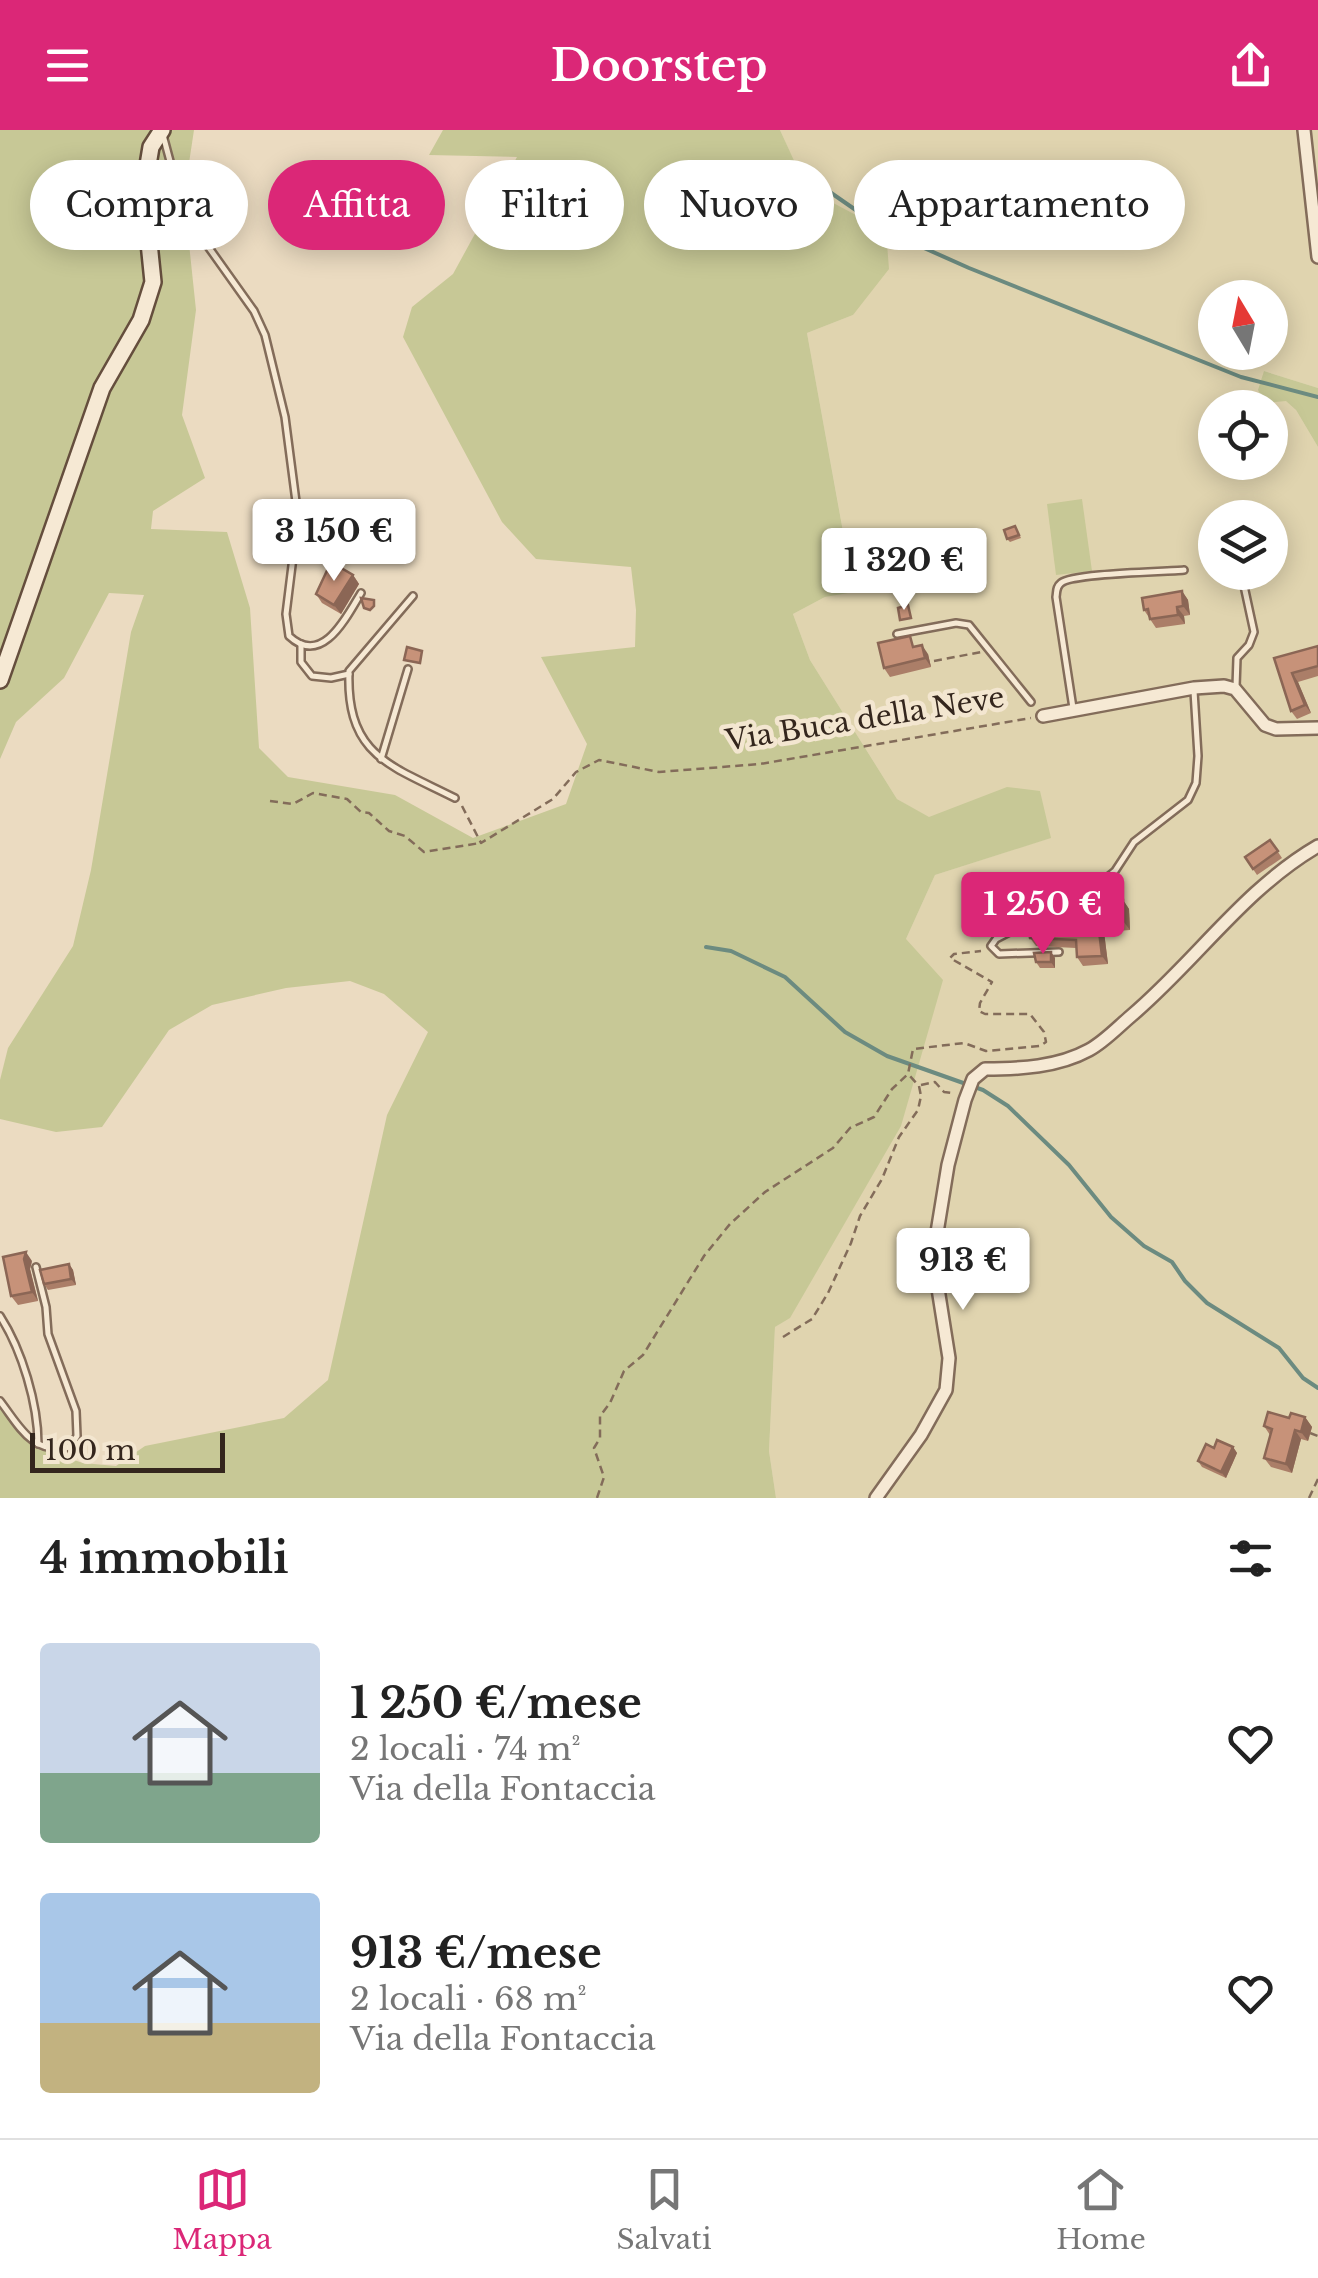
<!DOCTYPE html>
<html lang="it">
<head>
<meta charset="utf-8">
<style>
	body { margin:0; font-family:"Libre Baskerville",serif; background:#f2f2f2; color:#222; height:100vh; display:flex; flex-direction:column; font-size:38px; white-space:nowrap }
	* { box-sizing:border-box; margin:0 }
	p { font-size:32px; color:#767676 }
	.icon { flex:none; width:55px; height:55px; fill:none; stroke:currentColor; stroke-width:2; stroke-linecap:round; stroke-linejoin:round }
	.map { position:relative; height:1368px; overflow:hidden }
	.side { display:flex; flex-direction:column; background:#fff; flex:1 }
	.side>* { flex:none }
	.hud { position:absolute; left:30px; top:30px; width:1260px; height:90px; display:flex; gap:20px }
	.needle { width:65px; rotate:350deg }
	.buttons { position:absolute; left:1198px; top:150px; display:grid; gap:20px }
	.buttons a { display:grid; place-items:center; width:90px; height:90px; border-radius:50%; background:#fff; box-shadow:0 5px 25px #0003; font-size:50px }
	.scale { position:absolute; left:30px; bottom:25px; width:195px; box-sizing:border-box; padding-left:10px; border:5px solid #34261d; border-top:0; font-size:28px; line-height:35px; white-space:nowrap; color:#34261d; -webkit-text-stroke:8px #f3e6d0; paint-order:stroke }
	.price { position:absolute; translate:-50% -85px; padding:0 22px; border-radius:10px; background:#fff; color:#222; font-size:32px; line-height:65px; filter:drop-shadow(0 2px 5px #0008) }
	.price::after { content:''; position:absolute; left:50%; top:60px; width:30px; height:22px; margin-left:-15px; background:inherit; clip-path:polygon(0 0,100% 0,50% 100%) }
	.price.selected { background:#db2777; color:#fff }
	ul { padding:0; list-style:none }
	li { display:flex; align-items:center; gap:30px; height:250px; padding:0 40px }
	li span { display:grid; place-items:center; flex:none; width:280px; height:200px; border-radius:10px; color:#555 }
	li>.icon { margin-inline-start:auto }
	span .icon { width:120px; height:120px; fill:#fffc; stroke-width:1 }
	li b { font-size:42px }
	h2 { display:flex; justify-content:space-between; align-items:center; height:120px; padding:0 40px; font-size:42px }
	.pill { padding:0 35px; border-radius:45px; background:#fff; box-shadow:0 5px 25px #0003; font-size:35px; line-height:90px }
	.pill.selected { background:#db2777; color:#fff }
	header { display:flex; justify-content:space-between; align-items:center; height:130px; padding:0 40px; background:#db2777; color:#fff; font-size:45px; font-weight:600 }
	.tabs { display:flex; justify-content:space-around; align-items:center; height:140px; border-top:2px solid #e0e0e0; background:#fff; font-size:28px; color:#767676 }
	.tabs a { display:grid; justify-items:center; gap:5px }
	.tabs .selected { color:#db2777 }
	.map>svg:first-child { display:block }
	.farmland { fill:#e0d4af; fill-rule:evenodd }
	.green { fill:#c7c896 }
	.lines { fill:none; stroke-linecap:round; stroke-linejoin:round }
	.stream { stroke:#6c8b80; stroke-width:4 }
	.lane-casing { stroke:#836c5a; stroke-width:10 }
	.street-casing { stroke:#836c5a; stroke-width:16 }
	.secondary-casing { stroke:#654e3d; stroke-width:20 }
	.path { stroke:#836c5a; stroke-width:2.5; stroke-dasharray:8 5; stroke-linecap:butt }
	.lane { stroke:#f6e9d4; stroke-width:5 }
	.street { stroke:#f6e9d4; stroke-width:11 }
	.secondary { stroke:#f6e9d4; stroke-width:15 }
	.wall { fill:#ab7e68 }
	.shaded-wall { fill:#8b6655 }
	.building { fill:#c79279; stroke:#8b6655; stroke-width:2.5 }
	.labels { text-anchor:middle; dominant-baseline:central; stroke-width:9; stroke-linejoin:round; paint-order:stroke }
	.street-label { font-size:28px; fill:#34261d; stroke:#f3e6d0 }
</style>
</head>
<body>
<header><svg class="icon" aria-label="menu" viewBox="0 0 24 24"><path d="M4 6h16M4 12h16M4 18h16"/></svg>Doorstep<svg class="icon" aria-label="share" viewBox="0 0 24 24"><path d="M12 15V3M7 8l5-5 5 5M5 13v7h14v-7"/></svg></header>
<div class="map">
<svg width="1318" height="1368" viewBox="0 0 1318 1368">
	<rect width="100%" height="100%" fill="#ebdbc1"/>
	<!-- farmland -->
	<path class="farmland" d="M 780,0 L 1318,0 L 1318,258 L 1264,241 L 1296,280 L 1318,317 L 1318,1368 L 776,1368 L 769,1321 L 775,1197 L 790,1187 L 906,809 L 935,745 L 1050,708 L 1007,658 L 929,688 L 897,669 L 810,530 L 793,484 L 825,467 L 854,461 L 807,203 L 853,185 L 886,101 L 806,59 ZM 1215,168 L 1270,168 L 1270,222 L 1215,222 ZM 1215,278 L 1270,278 L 1270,332 L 1215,332 ZM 1215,388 L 1270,388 L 1270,442 L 1215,442 Z"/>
	<!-- green -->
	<g class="green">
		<path d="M 0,0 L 194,0 L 184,66 L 196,180 L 182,285 L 205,348 L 153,381 L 151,399 L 227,402 L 250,478 L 259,618 L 288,647 L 395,665 L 473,708 L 566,674 L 587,614 L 541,527 L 635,517 L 636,480 L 631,437 L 536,429 L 502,392 L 403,207 L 412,177 L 453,144 L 517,27 L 429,25 L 443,0 L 780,0 L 807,59 L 886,101 L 889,139 L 853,185 L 807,203 L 854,462 L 825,467 L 793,484 L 810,530 L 897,669 L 929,687 L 1007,657 L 1040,661 L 1051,708 L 935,745 L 906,809 L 943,850 L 901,996 L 790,1188 L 775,1197 L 769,1321 L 776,1368 L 0,1368 L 0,1271 L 5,1284 L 38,1318 L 83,1333 L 116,1336 L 145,1316 L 284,1288 L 328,1250 L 387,985 L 428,902 L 384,864 L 350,851 L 286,858 L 212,875 L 169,900 L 102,997 L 56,1002 L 0,989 L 0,950 L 8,918 L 73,816 L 91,740 L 131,502 L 144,465 L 109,463 L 64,548 L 16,592 L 0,629 Z"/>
		<path d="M 1264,241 L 1318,258 L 1318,317 L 1296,280 L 1286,271 L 1265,273 L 1258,260 Z"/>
		<path d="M 1082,369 L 1092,441 L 1056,445 L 1047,374 Z"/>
	</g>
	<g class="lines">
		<!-- stream -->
		<g class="stream">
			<path d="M 788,33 L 886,101 L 969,138 L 1241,247 L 1318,267"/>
			<path d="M 706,817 L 731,821 L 785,847 L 845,902 L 887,926 L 983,960 L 1008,976 L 1069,1035 L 1111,1087 L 1144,1116 L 1172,1132 L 1185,1151 L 1207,1173 L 1279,1218 L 1303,1248 L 1318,1258"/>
		</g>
		<!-- lane casing -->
		<g class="lane-casing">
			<g id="lane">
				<path d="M 163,5 L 178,61 L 197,101 L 254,181 L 265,205 L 285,287 L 298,387 L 286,484 L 289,506 C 322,537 346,488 361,463"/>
				<path d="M 413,466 L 349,541 C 346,626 390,635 455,668"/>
				<path d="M 897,504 L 956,493 L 969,495 L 1031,572"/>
				<path d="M 301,514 L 301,532 L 312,546 L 331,548 L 349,544"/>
				<path d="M 1236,557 L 1237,528 L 1249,515 L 1254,502 L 1241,442"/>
				<path d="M 1073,578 L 1056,467 C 1057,461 1056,457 1061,453 C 1073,443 1164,442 1184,440"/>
				<path d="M 381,629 L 408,539"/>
				<path d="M 1059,822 L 999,824 L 991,816 L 996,809 L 1093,759 L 1115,741 L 1134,712 L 1188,670 L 1196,653 L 1198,626 L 1194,561"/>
				<path d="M 0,1186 C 22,1220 38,1274 38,1314"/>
				<path d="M 0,1271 C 20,1297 32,1325 70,1317 L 77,1306 L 76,1281 L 48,1204 L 46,1177 L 36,1137"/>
			</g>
		</g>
		<!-- street casing -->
		<g class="street-casing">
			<g id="street">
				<path d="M 1304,0 L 1318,127"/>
				<path d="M 1043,586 L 1194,558 L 1224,556 L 1235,559 L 1265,595 L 1276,599 L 1318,598"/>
				<path d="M 876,1368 L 921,1305 L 946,1260 L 949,1228 L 933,1127 L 948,1035 L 965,970 L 973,949 L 985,939 C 1020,939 1058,937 1089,920 C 1104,912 1118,897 1131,886 C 1196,831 1244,759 1318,716"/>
			</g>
		</g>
		<!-- secondary casing -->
		<g class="secondary-casing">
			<path id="secondary" d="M 0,550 L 102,258 L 141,190 L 153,152 L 147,93 L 146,47 L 151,17 L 162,0"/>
		</g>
		<!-- path -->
		<g class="path">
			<path d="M 934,531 L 981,522"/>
			<path d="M 270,671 L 293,674 L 313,663 L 347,669 L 361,682 L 369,683 L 389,701 L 405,706 L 424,722 L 480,713"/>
			<path d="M 462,676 L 481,713 L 553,669 L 576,642 L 599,630 L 659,642 L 760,634 L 1031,588"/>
			<path d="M 921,955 L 935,952 L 944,962 L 952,963"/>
			<path d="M 783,1207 L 812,1189 L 828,1163 L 851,1113 L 860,1086 L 882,1049 L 899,1007 L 918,980 L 921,966 L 919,956 L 909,945"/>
			<path d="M 1310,1303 L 1318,1306"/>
			<path d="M 597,1368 L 604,1347 L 594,1318 L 600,1308 L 600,1286 L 610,1273 L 624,1241 L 643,1225 L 704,1126 L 730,1094 L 765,1062 L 833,1018 L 850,998 L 874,987 L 892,959 L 908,944 L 913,919 L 964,913 L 986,921 L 1040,916 L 1046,912 L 1044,902 L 1030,884 L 985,884 L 979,881 L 980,873 L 992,852 L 950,828 L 954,824 L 981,821"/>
			<path d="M 1309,1368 L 1318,1349"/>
		</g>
		<!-- lane -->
		<use href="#lane" class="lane"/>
		<!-- street -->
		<use href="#street" class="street"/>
		<!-- secondary -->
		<use href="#secondary" class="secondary"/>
	</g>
	<!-- wall -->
	<g class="wall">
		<path d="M 1015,396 L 1021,408 L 1010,412 L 1007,409 Z"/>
		<path d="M 353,445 L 359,454 L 341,484 L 322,473 L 316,464 Z"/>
		<path d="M 1182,461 L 1188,470 L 1190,485 L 1184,486 L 1185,494 L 1156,498 L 1144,480 Z"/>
		<path d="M 1318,516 L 1318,546 L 1298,552 L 1311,583 L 1297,589 L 1291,581 L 1274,528 Z"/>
		<path d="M 928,524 L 931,537 L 890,547 L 884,538 Z"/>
		<path d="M 1270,710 L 1282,728 L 1257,745 L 1245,727 Z"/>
		<path d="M 1123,770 L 1129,779 L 1130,800 L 1104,802 L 1108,834 L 1083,836 L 1077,827 L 1076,818 L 1036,816 L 1030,808 L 1090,779 Z"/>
		<path d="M 1051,822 L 1055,828 L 1055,838 L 1040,838 L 1036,832 Z"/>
		<path d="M 32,1131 L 30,1139 L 38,1171 L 18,1175 L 11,1166 Z"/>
		<path d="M 69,1134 L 73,1140 L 76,1155 L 48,1160 L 44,1154 Z"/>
		<path d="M 1305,1287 L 1312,1297 L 1308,1311 L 1301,1309 L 1292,1343 L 1271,1337 L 1264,1328 L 1270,1305 L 1264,1296 L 1289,1288 Z"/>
		<path d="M 1233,1317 L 1237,1323 L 1226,1348 L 1202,1337 L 1198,1331 L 1214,1318 Z"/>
	</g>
	<!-- shaded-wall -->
	<g class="shaded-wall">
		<path d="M 353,445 L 359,454 L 341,484 L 334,475 Z"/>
		<path d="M 1182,461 L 1188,470 L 1190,485 L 1183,476 Z"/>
		<path d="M 1177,477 L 1184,486 L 1185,494 L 1178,485 Z"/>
		<path d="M 922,515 L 928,524 L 931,537 L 925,528 Z"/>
		<path d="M 1292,543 L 1298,552 L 1311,583 L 1305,575 Z"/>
		<path d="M 1123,770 L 1129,779 L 1130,800 L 1123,791 Z"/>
		<path d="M 1098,793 L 1104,802 L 1108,834 L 1102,826 Z"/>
		<path d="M 1051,822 L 1055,828 L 1055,838 L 1051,832 Z"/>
		<path d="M 26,1122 L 32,1131 L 30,1139 L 38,1171 L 32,1162 L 24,1129 Z"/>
		<path d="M 69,1134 L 73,1140 L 76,1155 L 71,1149 Z"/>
		<path d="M 1305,1287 L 1312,1297 L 1308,1311 L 1301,1302 Z"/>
		<path d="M 1295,1300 L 1301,1309 L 1292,1343 L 1286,1334 Z"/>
		<path d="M 1233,1317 L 1237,1323 L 1226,1348 L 1221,1342 Z"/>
	</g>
	<!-- building -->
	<g class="building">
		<path d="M 1015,396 L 1019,405 L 1007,409 L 1004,400 Z"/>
		<path d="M 331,432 L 353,445 L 334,475 L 316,464 Z"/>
		<path d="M 1182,461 L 1183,476 L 1177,477 L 1178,485 L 1150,489 L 1148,479 L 1144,480 L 1142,468 Z"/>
		<path d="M 361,468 L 374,470 L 374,476 L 370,480 L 364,478 Z"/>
		<path d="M 908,475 L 911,488 L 900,490 L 898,478 Z"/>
		<path d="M 910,506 L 913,517 L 922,515 L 925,528 L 884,538 L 878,513 Z"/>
		<path d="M 1318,516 L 1318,536 L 1292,543 L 1305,575 L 1291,581 L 1274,528 Z"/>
		<path d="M 407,517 L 422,521 L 420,533 L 404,530 Z"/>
		<path d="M 1270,710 L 1278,721 L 1253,739 L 1245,727 Z"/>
		<path d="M 1123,770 L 1123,791 L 1098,793 L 1102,826 L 1077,827 L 1076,810 L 1030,808 L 1027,789 L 1090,779 L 1090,772 Z"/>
		<path d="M 1051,822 L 1051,832 L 1036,832 L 1034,823 Z"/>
		<path d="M 26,1122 L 24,1129 L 32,1162 L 11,1166 L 3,1127 Z"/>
		<path d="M 69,1134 L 71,1149 L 44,1154 L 40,1140 Z"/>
		<path d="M 1268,1282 L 1289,1288 L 1291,1283 L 1305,1287 L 1301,1302 L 1295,1300 L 1286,1334 L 1264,1328 L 1272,1299 L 1264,1296 Z"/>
		<path d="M 1217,1310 L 1233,1317 L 1221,1342 L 1198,1331 L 1206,1314 L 1214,1318 Z"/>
	</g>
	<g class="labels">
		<!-- street labels -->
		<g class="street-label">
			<text transform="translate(865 589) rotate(-9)">Via Buca della Neve</text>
		</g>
	</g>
</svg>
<div class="buttons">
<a><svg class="needle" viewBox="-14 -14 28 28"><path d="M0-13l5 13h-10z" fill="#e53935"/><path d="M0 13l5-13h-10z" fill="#767676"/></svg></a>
<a><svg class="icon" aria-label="locate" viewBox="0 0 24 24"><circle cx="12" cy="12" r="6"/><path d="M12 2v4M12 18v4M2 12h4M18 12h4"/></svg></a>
<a><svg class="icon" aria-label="layers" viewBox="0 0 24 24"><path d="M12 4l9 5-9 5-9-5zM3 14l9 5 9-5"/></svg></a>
</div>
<div class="scale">100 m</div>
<b class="price" style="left:334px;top:454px">3 150 €</b>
<b class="price" style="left:904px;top:483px">1 320 €</b>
<b class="price selected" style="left:1043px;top:827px">1 250 €</b>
<b class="price" style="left:963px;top:1183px">913 €</b>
<div class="hud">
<a class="pill">Compra</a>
<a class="pill selected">Affitta</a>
<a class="pill">Filtri</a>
<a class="pill">Nuovo</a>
<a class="pill">Appartamento</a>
</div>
</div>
<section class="side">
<h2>4 immobili<svg class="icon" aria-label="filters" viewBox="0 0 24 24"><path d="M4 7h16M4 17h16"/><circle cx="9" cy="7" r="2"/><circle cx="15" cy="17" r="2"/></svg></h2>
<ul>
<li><span style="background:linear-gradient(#c9d6e8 65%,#7fa58c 0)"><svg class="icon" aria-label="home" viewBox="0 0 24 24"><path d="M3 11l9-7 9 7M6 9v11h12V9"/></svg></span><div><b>1 250 €/mese</b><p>2 locali · 74 m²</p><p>Via della Fontaccia</p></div><svg class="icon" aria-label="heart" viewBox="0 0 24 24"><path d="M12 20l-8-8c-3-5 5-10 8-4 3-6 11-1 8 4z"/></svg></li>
<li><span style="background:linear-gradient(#a9c7e8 65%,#c2b280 0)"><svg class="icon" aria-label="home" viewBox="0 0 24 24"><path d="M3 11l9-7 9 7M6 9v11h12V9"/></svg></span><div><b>913 €/mese</b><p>2 locali · 68 m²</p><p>Via della Fontaccia</p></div><svg class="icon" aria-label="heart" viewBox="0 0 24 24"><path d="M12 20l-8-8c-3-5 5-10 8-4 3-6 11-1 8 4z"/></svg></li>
</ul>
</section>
<nav class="tabs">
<a class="selected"><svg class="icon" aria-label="map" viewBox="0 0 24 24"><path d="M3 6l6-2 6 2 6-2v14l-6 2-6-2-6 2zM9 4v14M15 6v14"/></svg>Mappa</a>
<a><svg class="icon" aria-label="saved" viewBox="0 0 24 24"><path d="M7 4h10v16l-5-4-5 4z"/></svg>Salvati</a>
<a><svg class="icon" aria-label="home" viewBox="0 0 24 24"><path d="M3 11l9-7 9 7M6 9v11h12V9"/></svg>Home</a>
</nav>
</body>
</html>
